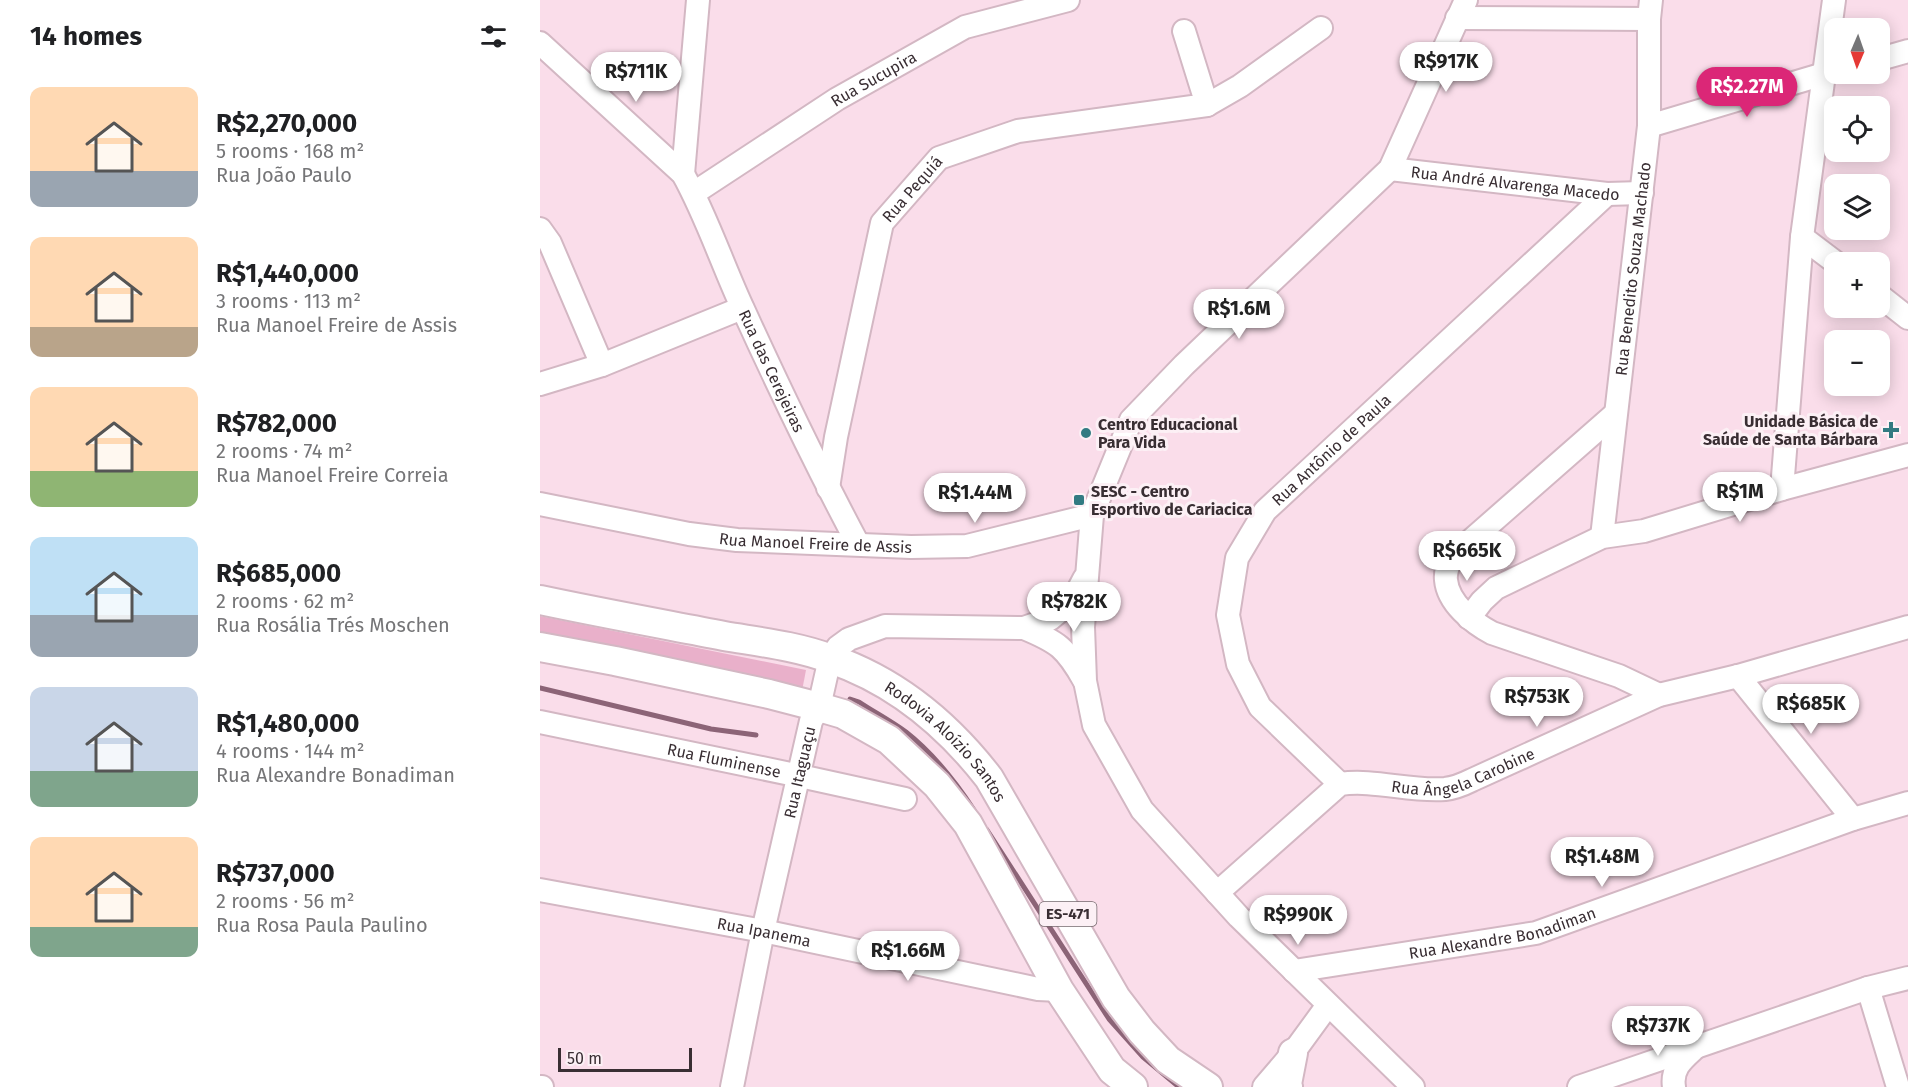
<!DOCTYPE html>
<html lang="en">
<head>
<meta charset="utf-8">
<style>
	body { margin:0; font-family:"Fira Sans",sans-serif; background:#f2f2f2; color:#202124; height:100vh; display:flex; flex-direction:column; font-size:22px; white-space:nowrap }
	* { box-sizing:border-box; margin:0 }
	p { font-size:20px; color:#757577 }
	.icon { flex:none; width:33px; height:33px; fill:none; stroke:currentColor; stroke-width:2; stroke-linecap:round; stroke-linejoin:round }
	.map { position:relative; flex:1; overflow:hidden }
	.side { display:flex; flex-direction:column; background:#fff; width:540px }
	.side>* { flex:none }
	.needle { width:39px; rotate:182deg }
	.tools { position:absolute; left:1284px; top:18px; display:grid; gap:12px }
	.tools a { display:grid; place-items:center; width:66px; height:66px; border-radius:12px; background:#fff; box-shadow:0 3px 15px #0003; font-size:30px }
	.scale { position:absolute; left:18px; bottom:15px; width:134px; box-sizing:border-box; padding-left:6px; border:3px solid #392e33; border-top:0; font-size:16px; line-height:21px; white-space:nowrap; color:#392e33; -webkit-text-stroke:4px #fcf0f5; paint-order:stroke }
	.price { position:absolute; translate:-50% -51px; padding:0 14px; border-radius:21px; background:#fff; color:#222; font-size:20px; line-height:39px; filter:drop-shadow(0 2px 3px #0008) }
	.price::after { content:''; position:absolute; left:50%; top:36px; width:18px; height:14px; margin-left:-9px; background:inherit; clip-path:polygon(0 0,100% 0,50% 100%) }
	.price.on { background:#db2777; color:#fff }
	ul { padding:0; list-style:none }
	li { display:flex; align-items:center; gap:18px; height:150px; padding:0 30px }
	li span { display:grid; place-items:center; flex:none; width:168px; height:120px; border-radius:12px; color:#555 }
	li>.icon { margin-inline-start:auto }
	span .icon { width:72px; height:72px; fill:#fffc; stroke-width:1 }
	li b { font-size:26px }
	h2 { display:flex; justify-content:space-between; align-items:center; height:72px; padding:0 30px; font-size:26px }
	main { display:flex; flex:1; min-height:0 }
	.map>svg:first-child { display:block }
	.green { fill:#e9b0ca }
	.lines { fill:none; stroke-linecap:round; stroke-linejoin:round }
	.stream { stroke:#8c6477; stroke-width:5 }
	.minor-casing { stroke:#d3b7c3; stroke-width:26 }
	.major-casing { stroke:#d3b7c3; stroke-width:32 }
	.minor { stroke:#fff; stroke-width:22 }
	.major { stroke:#fff; stroke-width:28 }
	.poi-dot { fill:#327b82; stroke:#fcf0f5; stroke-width:2 }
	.labels { text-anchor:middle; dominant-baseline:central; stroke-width:6; stroke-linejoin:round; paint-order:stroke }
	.shield { fill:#fcf0f5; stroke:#74686d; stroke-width:1.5 }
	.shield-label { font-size:15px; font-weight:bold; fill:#392e33 }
	.street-label { font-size:16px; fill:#392e33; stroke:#fcf0f5 }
	.poi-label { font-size:16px; font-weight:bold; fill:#392e33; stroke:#fcf0f5; text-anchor:start }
</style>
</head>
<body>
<main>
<section class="side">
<h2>14 homes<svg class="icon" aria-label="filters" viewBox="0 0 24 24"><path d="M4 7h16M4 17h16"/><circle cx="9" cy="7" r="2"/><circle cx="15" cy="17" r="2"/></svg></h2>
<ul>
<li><span style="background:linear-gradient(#ffd9b3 70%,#9aa5b1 0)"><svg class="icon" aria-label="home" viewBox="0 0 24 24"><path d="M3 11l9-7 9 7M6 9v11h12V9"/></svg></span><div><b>R$2,270,000</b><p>5 rooms · 168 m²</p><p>Rua João Paulo</p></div></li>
<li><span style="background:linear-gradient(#ffd9b3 75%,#b9a48a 0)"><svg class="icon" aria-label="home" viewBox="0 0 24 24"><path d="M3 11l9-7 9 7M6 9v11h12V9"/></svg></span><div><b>R$1,440,000</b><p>3 rooms · 113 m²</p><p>Rua Manoel Freire de Assis</p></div></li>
<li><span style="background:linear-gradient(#ffd9b3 70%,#8fb573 0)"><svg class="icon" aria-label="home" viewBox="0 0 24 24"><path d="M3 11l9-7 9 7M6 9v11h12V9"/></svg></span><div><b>R$782,000</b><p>2 rooms · 74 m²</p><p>Rua Manoel Freire Correia</p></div></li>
<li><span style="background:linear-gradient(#bfe0f5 65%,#9aa5b1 0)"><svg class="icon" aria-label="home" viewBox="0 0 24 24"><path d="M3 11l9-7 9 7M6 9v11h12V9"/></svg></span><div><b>R$685,000</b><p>2 rooms · 62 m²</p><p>Rua Rosália Trés Moschen</p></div></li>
<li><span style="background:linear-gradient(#c9d6e8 70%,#7fa58c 0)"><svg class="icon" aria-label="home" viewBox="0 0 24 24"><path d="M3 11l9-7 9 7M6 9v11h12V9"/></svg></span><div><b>R$1,480,000</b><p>4 rooms · 144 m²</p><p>Rua Alexandre Bonadiman</p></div></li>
<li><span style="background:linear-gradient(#ffd9b3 75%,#7fa58c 0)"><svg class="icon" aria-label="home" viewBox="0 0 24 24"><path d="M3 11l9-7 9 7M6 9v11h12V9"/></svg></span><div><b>R$737,000</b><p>2 rooms · 56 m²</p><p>Rua Rosa Paula Paulino</p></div></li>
</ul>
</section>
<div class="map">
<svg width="1368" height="1087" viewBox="0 0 1368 1087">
	<rect width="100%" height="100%" fill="#faddea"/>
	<!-- green -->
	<path class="green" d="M 0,616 L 266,670 L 262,691 L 0,638 Z"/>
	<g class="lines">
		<!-- stream -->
		<g class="stream">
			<path d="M 0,688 L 171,729 L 216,735"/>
			<path d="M 310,699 L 319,702 C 334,712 351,721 366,732 C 394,754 415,781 434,810"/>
			<path d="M 447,830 L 569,1019 L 603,1057 L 639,1087"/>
		</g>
		<!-- minor casing -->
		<g class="minor-casing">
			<g id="minor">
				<path d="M 917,18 L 1109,19"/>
				<path id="s1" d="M 0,43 L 143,174 C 167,217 182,264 203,309 C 239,388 277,467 318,544"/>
				<path d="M 1340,59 L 1368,51"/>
				<path d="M 667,105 L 700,86 L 781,28"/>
				<path d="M 1109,126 L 1294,71"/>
				<path id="s2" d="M 850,169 L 1067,194 L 1102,193"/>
				<path d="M 143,174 L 158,0"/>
				<path id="s3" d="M 154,193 L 297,99 L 425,27 L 528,0"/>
				<path d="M 0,229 L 10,243 L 62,365"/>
				<path d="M 1262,237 L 1295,262"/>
				<path d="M 1340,296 L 1368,318"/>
				<path d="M 0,384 L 62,365 L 202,308"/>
				<path d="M 1075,414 L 912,557 C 908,565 905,572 906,580 C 908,603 933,623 952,633 L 1079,676 L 1119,695"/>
				<path id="s4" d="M 288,488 L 296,437 L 342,223 L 399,158 L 478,131 L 667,105 L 644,31"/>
				<path d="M 1242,489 L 1262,237 L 1294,0"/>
				<path id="s5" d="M 0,504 L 149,534 L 197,540 L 371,547 L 427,546 L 552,515"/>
				<path id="s6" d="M 1062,537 L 1109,126 L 1109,19 L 1111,0"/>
				<path d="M 929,618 L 942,601 L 956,588 L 1062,537 L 1104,531 L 1242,489 L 1368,455"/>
				<path d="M 484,628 C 518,642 526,648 544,680"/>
				<path d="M 1198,676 L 1313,819"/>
				<path id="s7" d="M 0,722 L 260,776 L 365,799"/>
				<path id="s8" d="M 800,784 L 720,707 L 698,664 L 688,615 L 697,558 L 725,511 L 1067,194"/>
				<path id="s9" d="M 0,890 L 223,931 L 498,989 L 519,990"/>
				<path id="s10" d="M 677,893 L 800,784 C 835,779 870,792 905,789 C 914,788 924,784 932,780 L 1119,695 L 1198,676 L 1368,627"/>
				<path id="s11" d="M 754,971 L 996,933 L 1313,819 L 1368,803"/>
				<path d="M 1328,988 L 1358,1087"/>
				<path d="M 0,1087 L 2,1087"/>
				<path id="s12" d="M 192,1087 L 223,931 L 271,721 L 279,707 L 290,658 L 298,647 L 309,639 L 345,626 L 484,628 L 510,619 L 533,600 L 544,579"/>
				<path d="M 724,1087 L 753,1053 L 788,1005"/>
				<path d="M 873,1087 L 699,917 L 602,810 L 554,725 L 545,681 L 543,627 L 552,515 L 591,420 L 644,365 L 850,169 L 926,0"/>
				<path d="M 1039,1087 L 1328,988 L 1368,978"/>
				<path d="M 1134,1087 C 1131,1068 1143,1059 1155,1048"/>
			</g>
		</g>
		<!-- major casing -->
		<g class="major-casing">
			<g id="major">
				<path id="s13" d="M 0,600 C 61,613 122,624 184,636 C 219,642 257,646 291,659 C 355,681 408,725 449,778 L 576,998 L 602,1032 L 628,1060 L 668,1087"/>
				<path d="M 0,647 L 75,661 L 229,694 L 279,707 L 303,714 L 349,740 L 397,785 L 428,824 L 519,990 L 572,1070 L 593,1087"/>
				<path d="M 748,1087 L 747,1084 L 753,1053"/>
			</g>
		</g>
		<!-- minor -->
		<use href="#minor" class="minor"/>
		<!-- major -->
		<use href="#major" class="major"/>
	</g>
	<!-- markers -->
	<g class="poi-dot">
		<path d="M1348 421h6v6h6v6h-6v6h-6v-6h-6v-6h6z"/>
		<circle cx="546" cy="433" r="6"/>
		<rect x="533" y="494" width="12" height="12" rx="3"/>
	</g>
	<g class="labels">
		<!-- shield labels -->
		<rect class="shield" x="499.5" y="902" width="57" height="24" rx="4.5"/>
		<g class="shield-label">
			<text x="528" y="914">ES-471</text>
		</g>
		<!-- street labels -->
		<g class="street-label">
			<text stroke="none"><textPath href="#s3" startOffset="213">Rua Sucupira</textPath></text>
			<text stroke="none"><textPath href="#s2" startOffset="126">Rua André Alvarenga Macedo</textPath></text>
			<text stroke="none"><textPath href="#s4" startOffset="316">Rua Pequiá</textPath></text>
			<text stroke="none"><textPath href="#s6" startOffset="270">Rua Benedito Souza Machado</textPath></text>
			<text stroke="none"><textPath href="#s1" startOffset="410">Rua das Cerejeiras</textPath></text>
			<text stroke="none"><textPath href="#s8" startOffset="412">Rua Antônio de Paula</textPath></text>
			<text stroke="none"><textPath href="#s5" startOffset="279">Rua Manoel Freire de Assis</textPath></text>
			<text stroke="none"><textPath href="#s13" startOffset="441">Rodovia Aloízio Santos</textPath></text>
			<text stroke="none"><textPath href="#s7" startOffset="188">Rua Fluminense</textPath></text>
			<text stroke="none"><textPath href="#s10" startOffset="291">Rua Ângela Carobine</textPath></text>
			<text stroke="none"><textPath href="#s12" startOffset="322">Rua Itaguaçu</textPath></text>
			<text stroke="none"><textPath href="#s9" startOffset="228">Rua Ipanema</textPath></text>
			<text stroke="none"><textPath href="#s11" startOffset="212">Rua Alexandre Bonadiman</textPath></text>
		</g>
		<!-- poi labels -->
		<g class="poi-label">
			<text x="1338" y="421" text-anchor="end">Unidade Básica de<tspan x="1338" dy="18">Saúde de Santa Bárbara</tspan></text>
			<text x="558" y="424">Centro Educacional<tspan x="558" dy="18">Para Vida</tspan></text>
			<text x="551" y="491">SESC - Centro<tspan x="551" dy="18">Esportivo de Cariacica</tspan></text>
		</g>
	</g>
</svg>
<div class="tools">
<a><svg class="needle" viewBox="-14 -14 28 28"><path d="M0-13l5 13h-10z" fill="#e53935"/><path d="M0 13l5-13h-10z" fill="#757577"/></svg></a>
<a><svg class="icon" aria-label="locate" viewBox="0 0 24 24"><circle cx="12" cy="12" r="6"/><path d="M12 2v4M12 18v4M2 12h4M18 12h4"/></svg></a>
<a><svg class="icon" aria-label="layers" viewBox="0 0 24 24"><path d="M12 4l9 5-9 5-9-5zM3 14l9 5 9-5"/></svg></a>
<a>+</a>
<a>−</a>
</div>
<div class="scale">50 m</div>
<b class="price" style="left:906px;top:93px">R$917K</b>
<b class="price" style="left:96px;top:103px">R$711K</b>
<b class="price on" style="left:1207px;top:118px">R$2.27M</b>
<b class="price" style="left:699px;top:340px">R$1.6M</b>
<b class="price" style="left:1200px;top:523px">R$1M</b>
<b class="price" style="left:435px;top:524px">R$1.44M</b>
<b class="price" style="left:927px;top:582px">R$665K</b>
<b class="price" style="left:534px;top:633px">R$782K</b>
<b class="price" style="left:997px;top:728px">R$753K</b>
<b class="price" style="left:1271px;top:735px">R$685K</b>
<b class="price" style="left:1062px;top:888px">R$1.48M</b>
<b class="price" style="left:758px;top:946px">R$990K</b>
<b class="price" style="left:368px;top:982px">R$1.66M</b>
<b class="price" style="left:1118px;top:1057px">R$737K</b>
</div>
</main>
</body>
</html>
